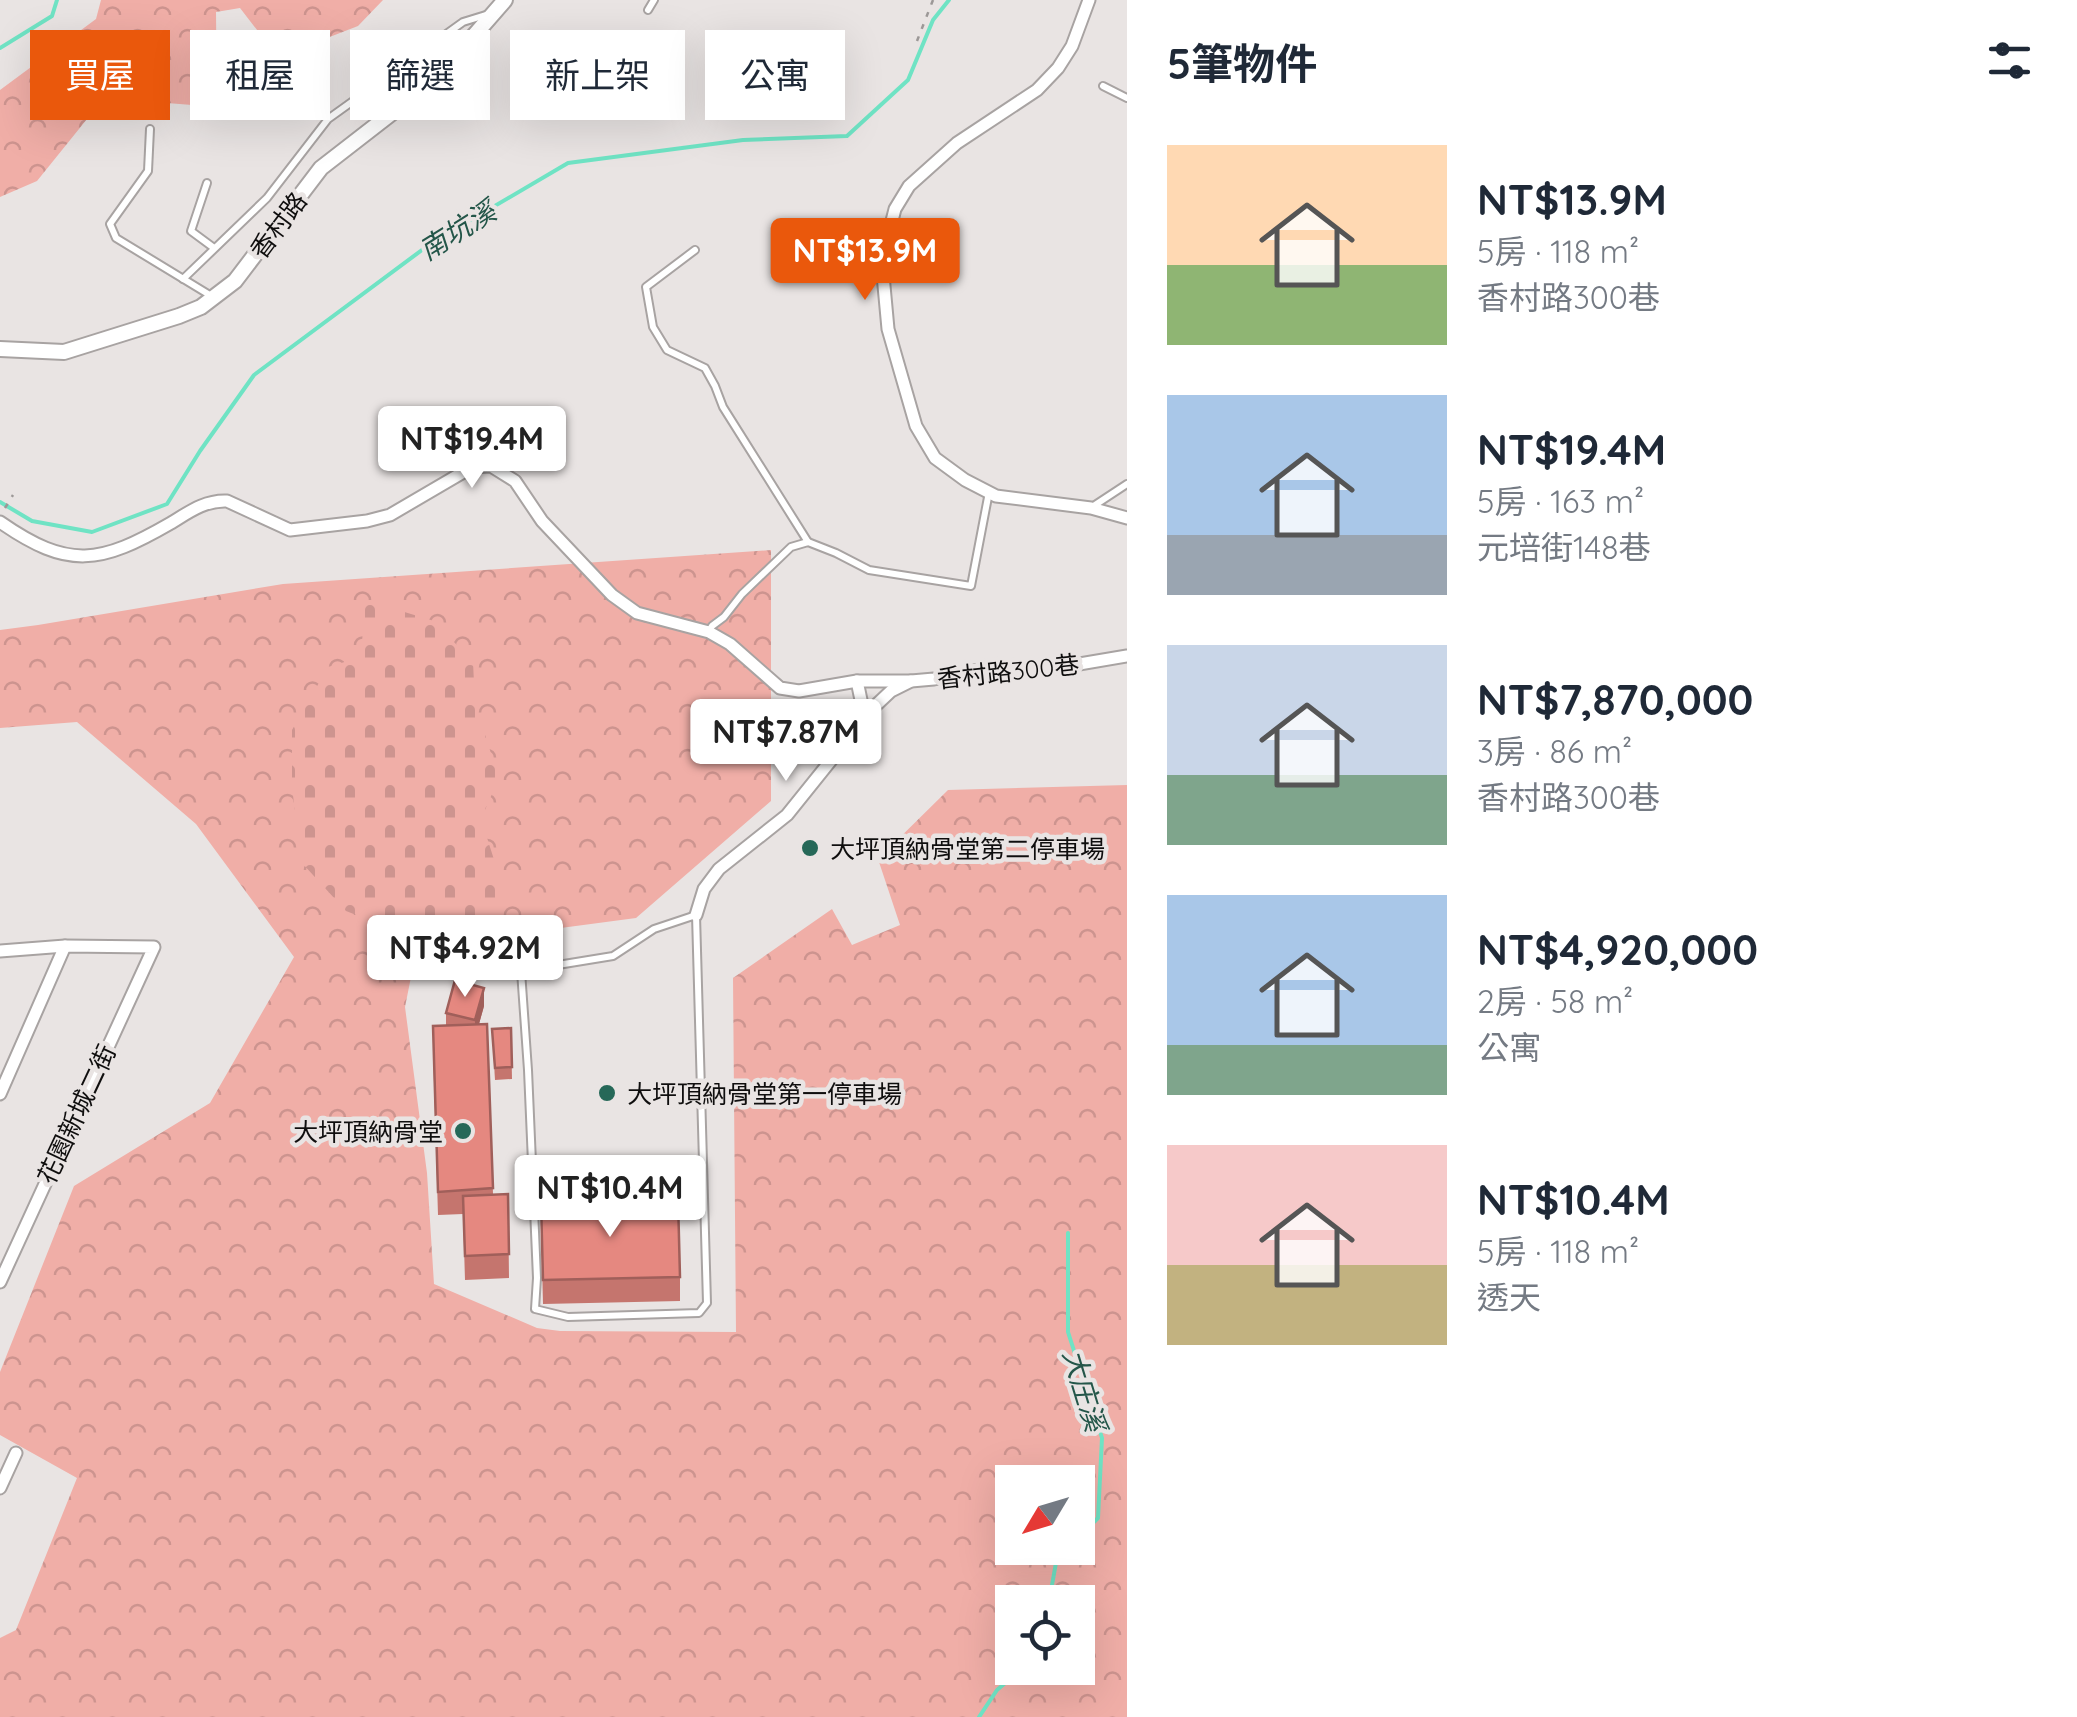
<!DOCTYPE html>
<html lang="zh-TW">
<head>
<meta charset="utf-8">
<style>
	body { margin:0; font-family:Quicksand,"Noto Sans TC",sans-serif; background:#f2f2f3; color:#1f2937; height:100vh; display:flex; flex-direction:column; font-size:38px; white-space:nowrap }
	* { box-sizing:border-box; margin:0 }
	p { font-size:32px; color:#747a83 }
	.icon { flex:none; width:55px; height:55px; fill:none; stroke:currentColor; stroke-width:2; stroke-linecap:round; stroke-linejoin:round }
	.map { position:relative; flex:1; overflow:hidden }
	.drawer { display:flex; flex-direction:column; background:#fff; width:950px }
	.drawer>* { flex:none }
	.top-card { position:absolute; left:30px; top:30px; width:945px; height:90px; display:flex; gap:20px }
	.needle { width:65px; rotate:232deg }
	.buttons { position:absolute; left:995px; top:1465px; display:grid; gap:20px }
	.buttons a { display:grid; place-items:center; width:100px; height:100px; border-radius:0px; background:#fff; box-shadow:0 10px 40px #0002; font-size:50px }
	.price { position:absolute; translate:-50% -85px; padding:0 22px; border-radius:10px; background:#fff; color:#222; font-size:32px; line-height:65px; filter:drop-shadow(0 2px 5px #0008) }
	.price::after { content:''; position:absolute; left:50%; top:60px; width:30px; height:22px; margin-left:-15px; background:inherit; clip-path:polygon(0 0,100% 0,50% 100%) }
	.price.active { background:#ea580c; color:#fff }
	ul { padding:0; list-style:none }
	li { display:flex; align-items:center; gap:30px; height:250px; padding:0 40px }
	li span { display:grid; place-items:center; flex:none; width:280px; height:200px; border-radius:0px; color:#555 }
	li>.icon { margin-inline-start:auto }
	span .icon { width:120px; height:120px; fill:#fffc; stroke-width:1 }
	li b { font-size:42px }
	h2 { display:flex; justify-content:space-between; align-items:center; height:120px; padding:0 40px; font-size:42px }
	.tag { padding:0 35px; border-radius:0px; background:#fff; box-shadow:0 10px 40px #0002; font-size:35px; line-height:90px }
	.tag.active { background:#ea580c; color:#fff }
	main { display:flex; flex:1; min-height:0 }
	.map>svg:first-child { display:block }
	.forest { fill:url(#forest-crowns); fill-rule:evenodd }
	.cemetery { fill:url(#cemetery-stones) }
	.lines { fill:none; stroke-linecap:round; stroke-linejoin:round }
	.stream { stroke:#6fe3c4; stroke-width:4 }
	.service-casing { stroke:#a8a3a2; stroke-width:10 }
	.minor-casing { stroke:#a8a3a2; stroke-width:15 }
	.tertiary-casing { stroke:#a8a3a2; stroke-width:18 }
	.path { stroke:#9c9897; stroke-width:2.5; stroke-dasharray:5 8; stroke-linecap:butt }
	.service { stroke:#fff; stroke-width:6 }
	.minor { stroke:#fff; stroke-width:11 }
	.tertiary { stroke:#fff; stroke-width:14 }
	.wall { fill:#c5756e }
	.shaded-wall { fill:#a05f5a }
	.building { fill:#e58880; stroke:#a05f5a; stroke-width:2.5 }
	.poi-dot { fill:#266858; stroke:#e9e4e3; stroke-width:4 }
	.labels { text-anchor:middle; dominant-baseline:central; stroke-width:9; stroke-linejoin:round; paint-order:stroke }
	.street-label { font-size:25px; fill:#0f0e0e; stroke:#e9e4e3 }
	.poi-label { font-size:25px; fill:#0f0e0e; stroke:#e9e4e3; text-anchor:start }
	.water-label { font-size:28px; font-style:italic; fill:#245649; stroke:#e9e4e3 }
</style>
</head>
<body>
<main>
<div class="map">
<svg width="1127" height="1717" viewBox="0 0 1127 1717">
	<defs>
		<pattern id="forest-crowns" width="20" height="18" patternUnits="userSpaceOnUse" patternTransform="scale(2.5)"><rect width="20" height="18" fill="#f0aea7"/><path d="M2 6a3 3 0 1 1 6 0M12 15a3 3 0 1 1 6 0" fill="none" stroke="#cd948f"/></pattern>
		<pattern id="cemetery-stones" width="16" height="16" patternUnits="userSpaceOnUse" patternTransform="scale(2.5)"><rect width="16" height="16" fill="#f0aea7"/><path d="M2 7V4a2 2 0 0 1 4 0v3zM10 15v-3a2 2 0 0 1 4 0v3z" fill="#cd948f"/></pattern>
	</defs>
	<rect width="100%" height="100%" fill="#e9e4e3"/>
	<!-- forest -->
	<g class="forest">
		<path d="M 101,0 L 383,0 L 358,26 L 278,57 L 240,8 L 216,12 L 217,107 L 104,98 L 37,181 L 0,197 L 0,90 L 96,19 Z"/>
		<path d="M 771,550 L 771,801 L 636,918 L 417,947 L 405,1007 L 427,1173 L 434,1284 L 537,1328 L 560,1331 L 736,1332 L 733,978 L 832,909 L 852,945 L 900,925 L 878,859 L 948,790 L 1127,785 L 1127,1717 L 0,1717 L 0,1638 L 16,1630 L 77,1478 L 0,1435 L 0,1372 L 74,1186 L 210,1103 L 294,957 L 196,824 L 77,722 L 0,728 L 0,630 L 38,625 L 283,584 ZM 1012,1482 L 1078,1482 L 1078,1548 L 1012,1548 ZM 1012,1602 L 1078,1602 L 1078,1668 L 1012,1668 Z"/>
	</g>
	<!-- cemetery -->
	<path class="cemetery" d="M 365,600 L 434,621 L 473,662 L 475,704 L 499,778 L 481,819 L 506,897 L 490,925 L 423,941 L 346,911 L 302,863 L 292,788 L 292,730 L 328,667 L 361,657 Z"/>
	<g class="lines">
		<!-- stream -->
		<g class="stream">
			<path d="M 0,48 L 52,16 L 57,0"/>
			<path d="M 0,502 L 32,521 L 92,532 L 167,504 L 200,451 L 254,375 L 430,244 L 568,163 L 743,140 L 847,136 L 908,80 L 933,20 L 949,0"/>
			<path d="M 1068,1233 L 1068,1332 L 1102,1438 L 1098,1518 L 1078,1538"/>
			<path d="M 1049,1602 L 1057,1557 L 1067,1548"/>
			<path d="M 979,1717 L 997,1690 L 1023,1668"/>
		</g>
		<!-- service casing -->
		<g class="service-casing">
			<g id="service">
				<path d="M 648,10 L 654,0"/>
				<path d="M 1103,86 L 1127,98"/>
				<path d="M 150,129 L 148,171 L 110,224 L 116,238 L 213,297"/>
				<path d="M 207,183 L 191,231 L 214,248"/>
				<path d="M 695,250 L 646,287 L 653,327 L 667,350 L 705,368 L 715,386 L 723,407 L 808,542"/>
				<path d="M 183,279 L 267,198 L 328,119 L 463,22 L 489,14"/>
				<path d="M 1092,507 L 1127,484"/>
				<path d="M 709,631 L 712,626 L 724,617 L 742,594 L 791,547 L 808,542 L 836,553 L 869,570 L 971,586 L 989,492"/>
				<path d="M 453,971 L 521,971 L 613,956 L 654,929 L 696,915 L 707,1303 L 699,1313 L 568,1317 L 535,1309 L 537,1278 L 528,1070 L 521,971"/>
			</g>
		</g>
		<!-- minor casing -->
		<g class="minor-casing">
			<g id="minor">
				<path d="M 1089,0 L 1072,46 L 1058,68 L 1037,90 L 957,143 L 909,186 L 895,209 L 884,252 L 883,275 L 888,329 L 916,426 L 935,458 L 965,480 L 996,496 L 1091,508 L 1127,518"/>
				<path d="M 0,522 C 69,570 100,564 171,523 C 189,512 205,500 227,501 L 290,530 L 367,521 L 390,515 L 472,467 L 491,466 L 515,481 L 542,521 L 612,595 L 637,613 L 709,632 L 730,644 L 780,688 L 799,691 L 857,681 L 911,681"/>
				<path d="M 857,681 L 865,719"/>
				<path d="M 696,915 L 704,889 L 719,869 L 787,815 L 873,708 L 891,691 L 911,681 L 934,679 L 983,669 L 1044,670 L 1127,656"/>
				<path d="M 0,951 L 65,946 L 154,947 L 0,1282"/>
				<path d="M 0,1094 L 65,946"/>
				<path d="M 0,1488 L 16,1453"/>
			</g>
		</g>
		<!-- tertiary casing -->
		<g class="tertiary-casing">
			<path id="tertiary" d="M 0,349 L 64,352 L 179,316 L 201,307 L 235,281 L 321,168 L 437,78 L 505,0"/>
		</g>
		<!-- path -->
		<g class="path">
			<path d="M 917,41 L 933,0"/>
			<path d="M 5,508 L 13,495"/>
		</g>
		<!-- service -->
		<use href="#service" class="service"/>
		<!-- minor -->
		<use href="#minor" class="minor"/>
		<!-- tertiary -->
		<use href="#tertiary" class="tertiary"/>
	</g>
	<!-- wall -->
	<g class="wall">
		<path d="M 484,1006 L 479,1024 L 487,1024 L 493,1194 L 508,1194 L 509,1278 L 465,1280 L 463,1214 L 438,1215 L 433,1050 L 446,1026 L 446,1013 Z"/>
		<path d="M 511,1028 L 512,1079 L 495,1080 L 492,1029 Z"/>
		<path d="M 541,1226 L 680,1277 L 680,1301 L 543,1304 Z"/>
	</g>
	<!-- shaded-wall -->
	<path class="shaded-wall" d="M 484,988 L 484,1006 L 475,1038 L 475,1020 Z"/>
	<!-- building -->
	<g class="building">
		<path d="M 455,980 L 484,988 L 475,1020 L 446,1013 Z"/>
		<path d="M 487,1024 L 493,1188 L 438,1192 L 433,1026 Z"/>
		<path d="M 511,1028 L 512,1067 L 495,1068 L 492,1029 Z"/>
		<path d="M 508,1194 L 509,1254 L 465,1256 L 463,1196 Z"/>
		<path d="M 678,1199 L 680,1277 L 543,1280 L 541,1202 Z"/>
	</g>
	<!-- markers -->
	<g class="poi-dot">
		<circle cx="810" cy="848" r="10"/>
		<circle cx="607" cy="1093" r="10"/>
		<circle cx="463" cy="1131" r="10"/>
	</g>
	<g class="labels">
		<!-- street labels -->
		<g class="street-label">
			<text transform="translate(278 225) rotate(-53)">香村路</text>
			<text transform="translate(1008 671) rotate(-6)">香村路300巷</text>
			<text transform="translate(76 1114) rotate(-65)">花園新城二街</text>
		</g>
		<!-- poi labels -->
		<g class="poi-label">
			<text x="830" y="848">大坪頂納骨堂第二停車場</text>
			<text x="627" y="1093">大坪頂納骨堂第一停車場</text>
			<text x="443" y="1131" text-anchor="end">大坪頂納骨堂</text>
		</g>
		<!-- water labels -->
		<g class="water-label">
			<text transform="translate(457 230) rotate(-32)">南坑溪</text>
			<text transform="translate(1085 1390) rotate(73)">大庄溪</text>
		</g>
	</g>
</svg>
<div class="buttons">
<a><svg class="needle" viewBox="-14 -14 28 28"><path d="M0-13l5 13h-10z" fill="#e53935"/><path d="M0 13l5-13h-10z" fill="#747a83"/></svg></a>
<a><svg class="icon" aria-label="locate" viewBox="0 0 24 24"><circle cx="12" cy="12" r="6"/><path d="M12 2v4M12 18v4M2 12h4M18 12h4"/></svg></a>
</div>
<b class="price active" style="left:865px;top:303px">NT$13.9M</b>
<b class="price" style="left:472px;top:491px">NT$19.4M</b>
<b class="price" style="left:786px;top:784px">NT$7.87M</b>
<b class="price" style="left:465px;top:1000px">NT$4.92M</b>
<b class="price" style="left:610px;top:1240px">NT$10.4M</b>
<div class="top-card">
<a class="tag active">買屋</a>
<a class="tag">租屋</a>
<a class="tag">篩選</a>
<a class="tag">新上架</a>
<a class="tag">公寓</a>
</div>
</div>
<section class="drawer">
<h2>5筆物件<svg class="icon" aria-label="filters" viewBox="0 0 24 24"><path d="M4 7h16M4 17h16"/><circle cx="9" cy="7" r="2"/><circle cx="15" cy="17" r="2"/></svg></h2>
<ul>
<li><span style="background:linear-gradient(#ffd9b3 60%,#8fb573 0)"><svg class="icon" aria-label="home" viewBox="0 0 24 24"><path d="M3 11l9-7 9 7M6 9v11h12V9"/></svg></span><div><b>NT$13.9M</b><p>5房 · 118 m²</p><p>香村路300巷</p></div></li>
<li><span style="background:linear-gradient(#a9c7e8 70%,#9aa5b1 0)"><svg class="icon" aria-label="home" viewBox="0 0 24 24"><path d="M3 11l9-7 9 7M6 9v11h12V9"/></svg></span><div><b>NT$19.4M</b><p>5房 · 163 m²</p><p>元培街148巷</p></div></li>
<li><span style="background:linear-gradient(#c9d6e8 65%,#7fa58c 0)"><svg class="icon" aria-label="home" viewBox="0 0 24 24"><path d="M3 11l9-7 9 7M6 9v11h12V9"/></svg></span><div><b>NT$7,870,000</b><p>3房 · 86 m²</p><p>香村路300巷</p></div></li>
<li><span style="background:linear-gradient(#a9c7e8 75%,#7fa58c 0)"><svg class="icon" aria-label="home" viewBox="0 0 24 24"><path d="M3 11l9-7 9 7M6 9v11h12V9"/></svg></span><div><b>NT$4,920,000</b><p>2房 · 58 m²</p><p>公寓</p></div></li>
<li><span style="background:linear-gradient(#f6c9c9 60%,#c2b280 0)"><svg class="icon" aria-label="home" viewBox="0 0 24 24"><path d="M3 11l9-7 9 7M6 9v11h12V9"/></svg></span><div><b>NT$10.4M</b><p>5房 · 118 m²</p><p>透天</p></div></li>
</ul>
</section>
</main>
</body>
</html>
